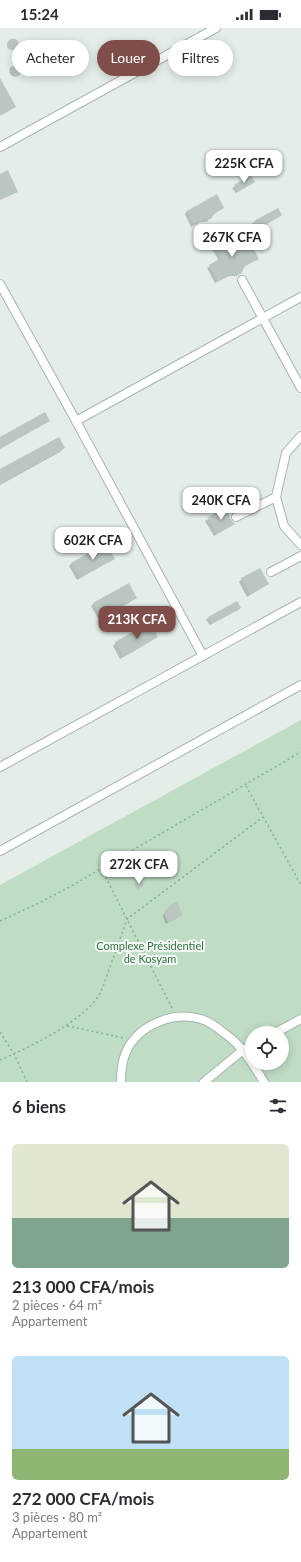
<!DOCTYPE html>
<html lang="fr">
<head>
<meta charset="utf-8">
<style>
	body { margin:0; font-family:Lato,sans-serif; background:#f2f2f3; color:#2b2b33; height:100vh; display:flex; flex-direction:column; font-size:15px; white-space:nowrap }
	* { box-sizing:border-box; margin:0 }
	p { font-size:13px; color:#7c7c81 }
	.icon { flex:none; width:22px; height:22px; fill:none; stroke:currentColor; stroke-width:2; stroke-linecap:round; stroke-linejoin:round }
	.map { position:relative; height:1054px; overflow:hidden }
	.side { display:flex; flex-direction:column; background:#fff; flex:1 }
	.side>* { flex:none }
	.hud { position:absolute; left:12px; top:12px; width:277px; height:36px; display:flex; gap:8px }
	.buttons { position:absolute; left:245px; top:998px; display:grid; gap:8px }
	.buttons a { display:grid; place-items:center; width:44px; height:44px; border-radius:50%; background:#fff; box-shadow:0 2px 10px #0003; font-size:20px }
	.price { position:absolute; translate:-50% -34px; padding:0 9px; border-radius:8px; background:#fff; color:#222; font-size:13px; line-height:26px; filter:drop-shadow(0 1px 2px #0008) }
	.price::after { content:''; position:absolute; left:50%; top:24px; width:12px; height:9px; margin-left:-6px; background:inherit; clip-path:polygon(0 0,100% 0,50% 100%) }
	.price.current { background:#804e4a; color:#fff }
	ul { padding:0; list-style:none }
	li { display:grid; align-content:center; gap:8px; height:212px; padding:0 12px }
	li span { display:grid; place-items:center; height:124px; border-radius:6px; color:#555 }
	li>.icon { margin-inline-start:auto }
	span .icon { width:72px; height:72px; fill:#fffc; stroke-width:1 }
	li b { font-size:17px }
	h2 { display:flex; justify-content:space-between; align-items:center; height:48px; padding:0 12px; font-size:17px }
	.tag { padding:0 14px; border-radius:18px; background:#fff; box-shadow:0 2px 10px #0003; font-size:14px; line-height:36px }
	.tag.current { background:#804e4a; color:#fff }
	.status { display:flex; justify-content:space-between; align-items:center; height:28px; padding:0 20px; background:#fff; direction:ltr }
	.status svg { height:11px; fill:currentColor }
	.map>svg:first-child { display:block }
	.green { fill:#bfdcc4; fill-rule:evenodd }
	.shadow { fill:#0003 }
	.building { fill:#bac7c1 }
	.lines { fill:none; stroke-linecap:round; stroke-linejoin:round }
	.minor-casing { stroke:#a7b5ae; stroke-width:10 }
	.path { stroke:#87ae9e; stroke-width:1.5; stroke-dasharray:2 3; stroke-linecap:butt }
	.minor { stroke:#fff; stroke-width:8 }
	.labels { text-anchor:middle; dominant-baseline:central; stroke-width:4; stroke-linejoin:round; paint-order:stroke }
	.park-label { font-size:11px; fill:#317244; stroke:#f5f9f6 }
</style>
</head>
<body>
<div class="status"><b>15:24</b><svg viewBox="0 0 49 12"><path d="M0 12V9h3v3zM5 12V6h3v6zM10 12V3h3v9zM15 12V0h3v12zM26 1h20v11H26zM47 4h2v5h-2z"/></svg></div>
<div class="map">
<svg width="301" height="1054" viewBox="0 0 301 1054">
	<rect width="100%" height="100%" fill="#e4ede8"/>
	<!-- green -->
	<path class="green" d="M 301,692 L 301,1054 L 0,1054 L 0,857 ZM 252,1005 L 282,1005 L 282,1035 L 252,1035 Z"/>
	<!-- shadow -->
	<g class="shadow">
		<circle cx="12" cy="17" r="5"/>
		<circle cx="15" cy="43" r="5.5"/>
		<path d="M 0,147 L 16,164 L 13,166 L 0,172 Z"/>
		<path d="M 251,149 L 254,154 L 236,165 L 232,160 Z"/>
		<path d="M 223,180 L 212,187 L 207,194 L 201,194 L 191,199 L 185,186 L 187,183 Z"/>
		<path d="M 277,181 L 281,187 L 279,189 L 256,202 L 252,196 L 254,194 Z"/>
		<path d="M 214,217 L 237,223 L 257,230 L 243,240 L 237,248 L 229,248 L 215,255 L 207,240 L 219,233 L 211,219 Z"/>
		<path d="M 49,393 L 46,395 L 0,421 L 0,410 Z"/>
		<path d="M 64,420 L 60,424 L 0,457 L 0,442 Z"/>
		<path d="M 226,481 L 230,492 L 234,496 L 214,508 L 205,493 Z"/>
		<path d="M 114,530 L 77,552 L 69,538 L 72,535 Z"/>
		<path d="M 242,551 L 268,556 L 247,569 L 239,554 Z"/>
		<path d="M 136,570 L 99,592 L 91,578 L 94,575 Z"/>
		<path d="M 237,574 L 240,580 L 238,582 L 210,597 L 206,592 L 208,590 Z"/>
		<path d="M 157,609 L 120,631 L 113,618 L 116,615 Z"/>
		<path d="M 168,880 L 182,887 L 166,896 L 163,888 Z"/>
	</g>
	<!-- building -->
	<g class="building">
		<circle cx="13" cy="16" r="5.5"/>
		<circle cx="17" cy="42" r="5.5"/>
		<path d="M 0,50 L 16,79 L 0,88 Z"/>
		<path d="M 8,142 L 18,164 L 0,171 L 0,146 Z"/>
		<path d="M 251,147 L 255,154 L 238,164 L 234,157 Z"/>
		<path d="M 217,166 L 224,180 L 214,186 L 211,191 L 204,191 L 194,196 L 187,183 Z"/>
		<path d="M 278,180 L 282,187 L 258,201 L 254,193 Z"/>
		<path d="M 230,207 L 237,221 L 250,214 L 259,231 L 245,238 L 241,246 L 232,246 L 218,253 L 209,237 L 221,230 L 213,216 Z"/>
		<path d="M 45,384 L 50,393 L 0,420 L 0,409 Z"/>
		<path d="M 59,409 L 65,420 L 0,456 L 0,441 Z"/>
		<path d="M 226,479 L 231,492 L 235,496 L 217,506 L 208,489 Z"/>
		<path d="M 106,515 L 115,531 L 80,550 L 71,535 Z"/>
		<path d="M 260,540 L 269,556 L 250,566 L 241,550 Z"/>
		<path d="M 129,555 L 137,570 L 102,590 L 93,575 Z"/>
		<path d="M 237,573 L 241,580 L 212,596 L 208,589 Z"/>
		<path d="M 150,594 L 158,609 L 124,629 L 115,614 Z"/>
		<path d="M 140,852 L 144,857 L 138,862 L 134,857 Z"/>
		<path d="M 177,874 L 183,887 L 168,895 L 164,885 L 170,877 Z"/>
	</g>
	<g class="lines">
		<!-- minor casing -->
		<g class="minor-casing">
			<g id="minor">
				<path d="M 0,119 L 216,0"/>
				<path d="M 242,252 L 301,360"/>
				<path d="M 0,256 L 76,393 L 203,628"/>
				<path d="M 76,393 L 301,269"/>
				<path d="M 301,408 L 286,425 L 276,469 L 284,498 L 301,517"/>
				<path d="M 236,489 L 276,469"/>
				<path d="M 271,544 L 301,528"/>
				<path d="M 0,739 L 301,574"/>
				<path d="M 0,823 L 301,657"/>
				<path d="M 275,1005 L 301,991"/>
				<path d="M 121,1054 C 121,1044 122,1033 126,1024 C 138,997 173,983 201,991 C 208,993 218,1000 224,1005 C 242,1017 253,1036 264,1054"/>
				<path d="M 204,1054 L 243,1022 L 252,1017"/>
			</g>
		</g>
		<!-- path -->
		<g class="path">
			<path d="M 246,758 L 301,857"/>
			<path d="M 101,840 L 173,982"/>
			<path d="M 0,893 L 39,875 L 73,857 L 301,724"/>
			<path d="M 67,998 L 124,1010"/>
			<path d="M 0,1004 L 14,1026 L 27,1054"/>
			<path d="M 0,1032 C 30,1019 85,993 101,964 L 127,891 L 263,789"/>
		</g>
		<!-- minor -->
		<use href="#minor" class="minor"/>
	</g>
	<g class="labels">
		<!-- park labels -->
		<g class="park-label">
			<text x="150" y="917">Complexe Présidentiel<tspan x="150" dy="13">de Kosyam</tspan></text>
		</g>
	</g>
</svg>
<div class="buttons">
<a><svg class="icon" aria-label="locate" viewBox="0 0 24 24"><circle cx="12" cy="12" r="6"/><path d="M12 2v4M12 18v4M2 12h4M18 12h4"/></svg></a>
</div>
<b class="price" style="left:244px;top:156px">225K CFA</b>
<b class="price" style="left:232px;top:230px">267K CFA</b>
<b class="price" style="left:221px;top:493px">240K CFA</b>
<b class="price" style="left:93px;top:533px">602K CFA</b>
<b class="price current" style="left:137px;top:612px">213K CFA</b>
<b class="price" style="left:139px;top:857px">272K CFA</b>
<div class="hud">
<a class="tag">Acheter</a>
<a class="tag current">Louer</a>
<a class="tag">Filtres</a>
</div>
</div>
<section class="side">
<h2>6 biens<svg class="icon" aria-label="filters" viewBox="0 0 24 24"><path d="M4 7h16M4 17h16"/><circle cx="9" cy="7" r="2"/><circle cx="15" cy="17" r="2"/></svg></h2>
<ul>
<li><span style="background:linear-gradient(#dfe7d0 60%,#7fa58c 0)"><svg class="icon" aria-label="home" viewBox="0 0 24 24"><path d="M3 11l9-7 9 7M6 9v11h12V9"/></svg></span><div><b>213 000 CFA/mois</b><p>2 pièces · 64 m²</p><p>Appartement</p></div></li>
<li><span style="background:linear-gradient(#bfe0f5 75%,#8fb573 0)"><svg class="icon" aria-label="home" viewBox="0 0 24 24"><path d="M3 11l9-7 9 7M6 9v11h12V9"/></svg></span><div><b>272 000 CFA/mois</b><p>3 pièces · 80 m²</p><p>Appartement</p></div></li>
</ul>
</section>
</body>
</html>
